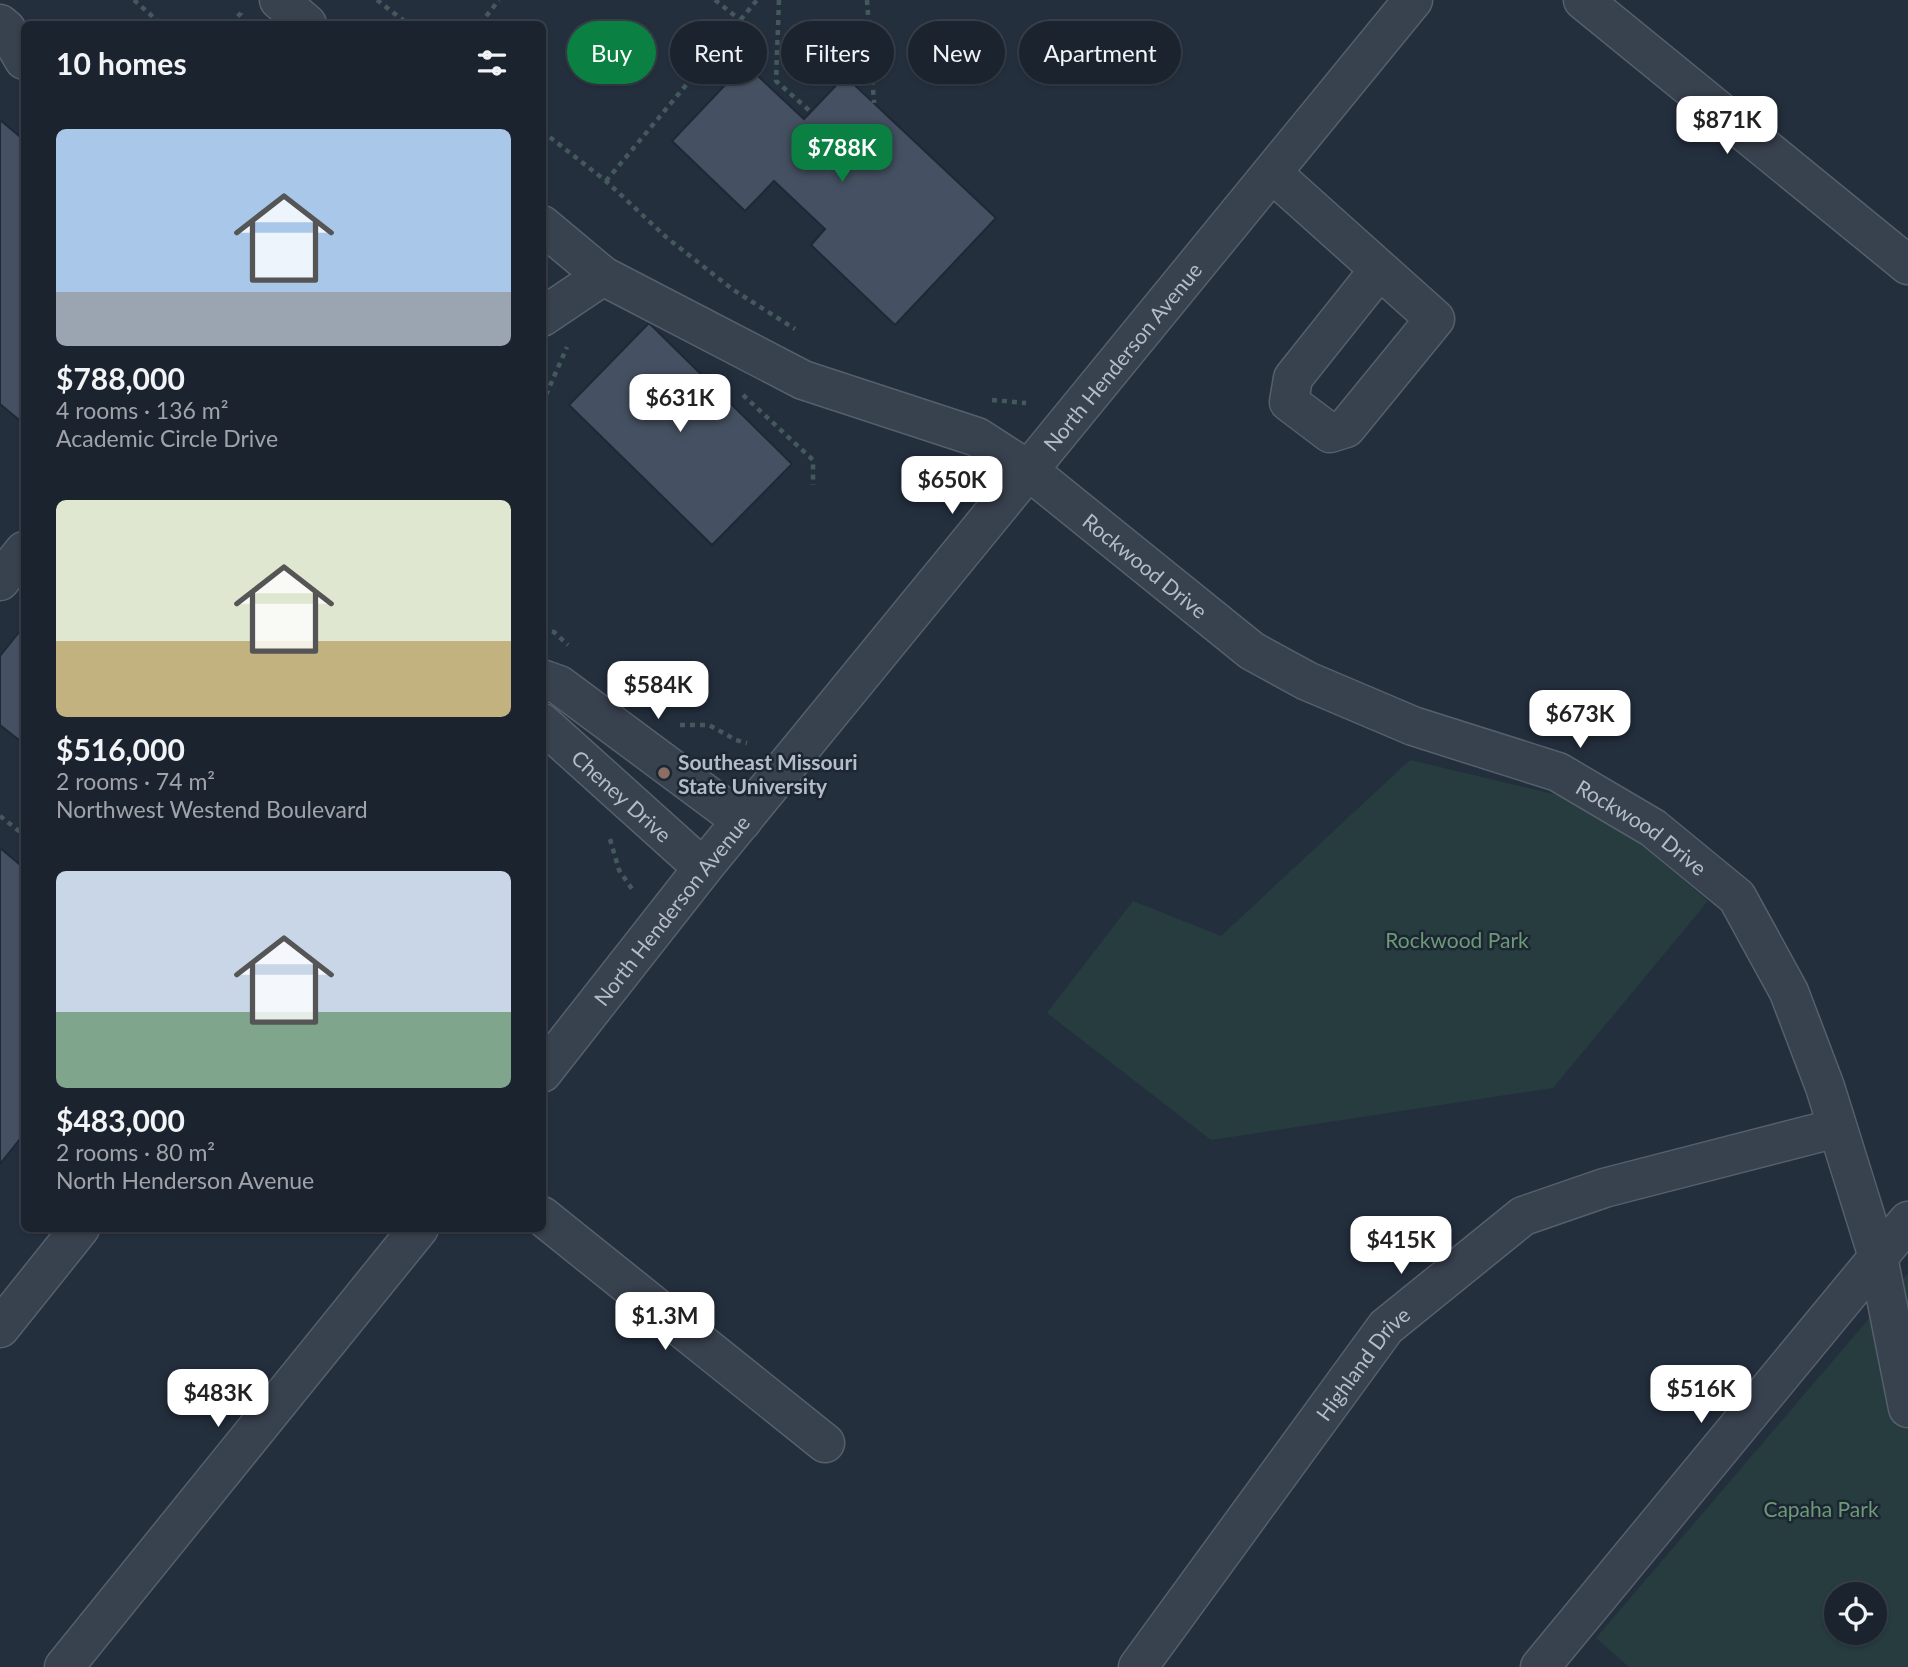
<!DOCTYPE html>
<html lang="en">
<head>
<meta charset="utf-8">
<style>
	body { margin:0; font-family:Lato,sans-serif; background:#242b36; color:#f1f3f6; height:100vh; display:flex; flex-direction:column; font-size:26px; white-space:nowrap }
	* { box-sizing:border-box; margin:0 }
	p { font-size:23px; color:#a0a4aa }
	.icon { flex:none; width:38px; height:38px; fill:none; stroke:currentColor; stroke-width:2; stroke-linecap:round; stroke-linejoin:round }
	.map { position:relative; flex:1; overflow:hidden }
	.drawer { position:absolute; left:21px; top:21px; width:525px; height:1211px; display:flex; flex-direction:column; background:#1b232e; border-radius:10px; box-shadow:0 2px 5px #0004,0 0 0 2px #39404a }
	.drawer>* { flex:none }
	.guide { position:absolute; left:567px; top:21px; width:665px; height:63px; display:flex; gap:14px }
	.tools { position:absolute; left:1824px; top:1582px; display:grid; gap:14px }
	.tools a { display:grid; place-items:center; width:63px; height:63px; border-radius:50%; background:#1b232e; box-shadow:0 2px 5px #0004,0 0 0 2px #39404a; font-size:35px }
	.price { position:absolute; translate:-50% -60px; padding:0 16px; border-radius:14px; background:#fff; color:#222; font-size:23px; line-height:46px; filter:drop-shadow(0 2px 4px #0008) }
	.price::after { content:''; position:absolute; left:50%; top:42px; width:21px; height:16px; margin-left:-10px; background:inherit; clip-path:polygon(0 0,100% 0,50% 100%) }
	.price.active { background:#0b8043; color:#fff }
	ul { padding:0; list-style:none }
	li { display:grid; align-content:center; gap:14px; height:371px; padding:0 35px }
	li span { display:grid; place-items:center; height:217px; border-radius:10px; color:#555 }
	li>.icon { margin-inline-start:auto }
	span .icon { width:126px; height:126px; fill:#fffc; stroke-width:1 }
	li b { font-size:30px }
	h2 { display:flex; justify-content:space-between; align-items:center; height:84px; padding:0 35px; font-size:30px }
	.chip { padding:0 24px; border-radius:32px; background:#1b232e; box-shadow:0 2px 5px #0004,0 0 0 2px #39404a; font-size:24px; line-height:63px }
	.chip.active { background:#0b8043; color:#fff }
	.map>svg:first-child { display:block }
	.green { fill:#263c3f; fill-rule:evenodd }
	.building { fill:#455162; stroke:#1f2835; stroke-width:2 }
	.lines { fill:none; stroke-linecap:round; stroke-linejoin:round }
	.minor-casing { stroke:#565f6c; stroke-width:41 }
	.path { stroke:#44595c; stroke-width:4.5; stroke-dasharray:5 5; stroke-linecap:butt }
	.minor { stroke:#38414e; stroke-width:38 }
	.education-dot { fill:#8d6e63; stroke:#1d2633; stroke-width:2.5 }
	.labels { text-anchor:middle; dominant-baseline:central; stroke-width:5; stroke-linejoin:round; paint-order:stroke }
	.street-label { font-size:21px; fill:#b4bcc9; stroke:#1d2633 }
	.poi-label { font-size:21px; font-weight:bold; fill:#b4bcc9; stroke:#1d2633; text-anchor:start }
	.park-label { font-size:21px; fill:#6b9a76; stroke:#1d2633 }
</style>
</head>
<body>
<div class="map">
<svg width="1908" height="1667" viewBox="0 0 1908 1667">
	<rect width="100%" height="100%" fill="#242f3e"/>
	<!-- green -->
	<g class="green">
		<path d="M 1410,760 L 1562,796 L 1643,845 L 1708,901 L 1553,1088 L 1211,1140 L 1047,1013 L 1133,901 L 1221,936 Z"/>
		<path d="M 1908,1273 L 1908,1667 L 1629,1667 L 1596,1638 ZM 1836,1594 L 1874,1594 L 1874,1633 L 1836,1633 Z"/>
	</g>
	<!-- building -->
	<g class="building">
		<path d="M 745,64 L 804,119 L 845,76 L 996,218 L 895,325 L 811,245 L 825,229 L 774,181 L 745,211 L 672,141 Z"/>
		<path d="M 0,120 L 24,140 L 24,424 L 0,404 Z"/>
		<path d="M 649,323 L 792,464 L 712,545 L 569,405 Z"/>
		<path d="M 24,626 L 24,744 L 0,725 L 0,656 Z"/>
		<path d="M 0,848 L 24,868 L 24,1134 L 0,1164 Z"/>
	</g>
	<g class="lines">
		<!-- minor casing -->
		<g class="minor-casing">
			<g id="minor">
				<path d="M 279,0 L 307,24"/>
				<path d="M 1583,0 L 1908,265"/>
				<path d="M 0,24 L 6,29 L 24,60"/>
				<path d="M 1272,173 L 1435,319 L 1346,428 L 1330,433 L 1289,402 L 1293,378 L 1379,270"/>
				<path id="s1" d="M 542,225 L 603,276 L 803,380 L 977,437 L 1028,470 L 1252,651 L 1307,681 L 1413,726 L 1558,772 L 1653,828 L 1737,897 L 1789,992 L 1825,1087 L 1878,1257 L 1908,1408"/>
				<path d="M 542,317 L 603,276"/>
				<path d="M 0,581 L 24,551"/>
				<path d="M 542,679 L 559,685 L 742,821"/>
				<path id="s2" d="M 542,723 L 703,868"/>
				<path id="s3" d="M 542,1073 L 703,868 L 1413,0"/>
				<path d="M 542,1216 L 825,1443"/>
				<path d="M 0,1328 L 80,1228"/>
				<path d="M 64,1667 L 419,1228"/>
				<path id="s4" d="M 1138,1667 L 1386,1327 L 1523,1216 L 1604,1188 L 1837,1128"/>
				<path d="M 1540,1667 L 1908,1221"/>
			</g>
		</g>
		<!-- path -->
		<g class="path">
			<path d="M 134,0 L 161,24"/>
			<path d="M 377,0 L 408,24"/>
			<path d="M 715,0 L 739,19"/>
			<path d="M 779,0 L 776,81 L 811,112"/>
			<path d="M 867,0 L 874,103"/>
			<path d="M 231,24 L 241,13 L 242,8"/>
			<path d="M 480,24 L 499,0"/>
			<path d="M 542,131 L 606,181 L 666,237 L 732,289 L 795,329"/>
			<path d="M 606,181 L 757,0"/>
			<path d="M 743,395 L 813,460 L 813,485"/>
			<path d="M 992,400 L 1026,403"/>
			<path d="M 542,404 L 567,347"/>
			<path d="M 542,630 L 554,632 L 568,645"/>
			<path d="M 680,725 L 709,725 L 736,740 L 747,743"/>
			<path d="M 0,816 L 24,835"/>
			<path d="M 610,839 L 619,870 L 632,889"/>
		</g>
		<!-- minor -->
		<use href="#minor" class="minor"/>
	</g>
	<!-- markers -->
	<circle class="education-dot" cx="664" cy="773" r="7"/>
	<g class="labels">
		<!-- street labels -->
		<g class="street-label">
			<text stroke="none"><textPath href="#s3" startOffset="922">North Henderson Avenue</textPath></text>
			<text stroke="none"><textPath href="#s1" startOffset="700">Rockwood Drive</textPath></text>
			<text stroke="none"><textPath href="#s2" startOffset="108">Cheney Drive</textPath></text>
			<text stroke="none"><textPath href="#s1" startOffset="1267">Rockwood Drive</textPath></text>
			<text stroke="none"><textPath href="#s3" startOffset="208">North Henderson Avenue</textPath></text>
			<text stroke="none"><textPath href="#s4" startOffset="378">Highland Drive</textPath></text>
		</g>
		<!-- poi labels -->
		<g class="poi-label">
			<text x="678" y="761">Southeast Missouri<tspan x="678" dy="24">State University</tspan></text>
		</g>
		<!-- park labels -->
		<g class="park-label">
			<text x="1457" y="939">Rockwood Park</text>
			<text x="1821" y="1508">Capaha Park</text>
		</g>
	</g>
</svg>
<div class="tools">
<a><svg class="icon" aria-label="locate" viewBox="0 0 24 24"><circle cx="12" cy="12" r="6"/><path d="M12 2v4M12 18v4M2 12h4M18 12h4"/></svg></a>
</div>
<b class="price" style="left:1727px;top:156px">$871K</b>
<b class="price active" style="left:842px;top:184px">$788K</b>
<b class="price" style="left:680px;top:434px">$631K</b>
<b class="price" style="left:952px;top:516px">$650K</b>
<b class="price" style="left:658px;top:721px">$584K</b>
<b class="price" style="left:1580px;top:750px">$673K</b>
<b class="price" style="left:1401px;top:1276px">$415K</b>
<b class="price" style="left:665px;top:1352px">$1.3M</b>
<b class="price" style="left:1701px;top:1425px">$516K</b>
<b class="price" style="left:218px;top:1429px">$483K</b>
<div class="guide">
<a class="chip active">Buy</a>
<a class="chip">Rent</a>
<a class="chip">Filters</a>
<a class="chip">New</a>
<a class="chip">Apartment</a>
</div>
<section class="drawer">
<h2>10 homes<svg class="icon" aria-label="filters" viewBox="0 0 24 24"><path d="M4 7h16M4 17h16"/><circle cx="9" cy="7" r="2"/><circle cx="15" cy="17" r="2"/></svg></h2>
<ul>
<li><span style="background:linear-gradient(#a9c7e8 75%,#9aa5b1 0)"><svg class="icon" aria-label="home" viewBox="0 0 24 24"><path d="M3 11l9-7 9 7M6 9v11h12V9"/></svg></span><div><b>$788,000</b><p>4 rooms · 136 m²</p><p>Academic Circle Drive</p></div></li>
<li><span style="background:linear-gradient(#dfe7d0 65%,#c2b280 0)"><svg class="icon" aria-label="home" viewBox="0 0 24 24"><path d="M3 11l9-7 9 7M6 9v11h12V9"/></svg></span><div><b>$516,000</b><p>2 rooms · 74 m²</p><p>Northwest Westend Boulevard</p></div></li>
<li><span style="background:linear-gradient(#c9d6e8 65%,#7fa58c 0)"><svg class="icon" aria-label="home" viewBox="0 0 24 24"><path d="M3 11l9-7 9 7M6 9v11h12V9"/></svg></span><div><b>$483,000</b><p>2 rooms · 80 m²</p><p>North Henderson Avenue</p></div></li>
</ul>
</section>
</div>
</body>
</html>
